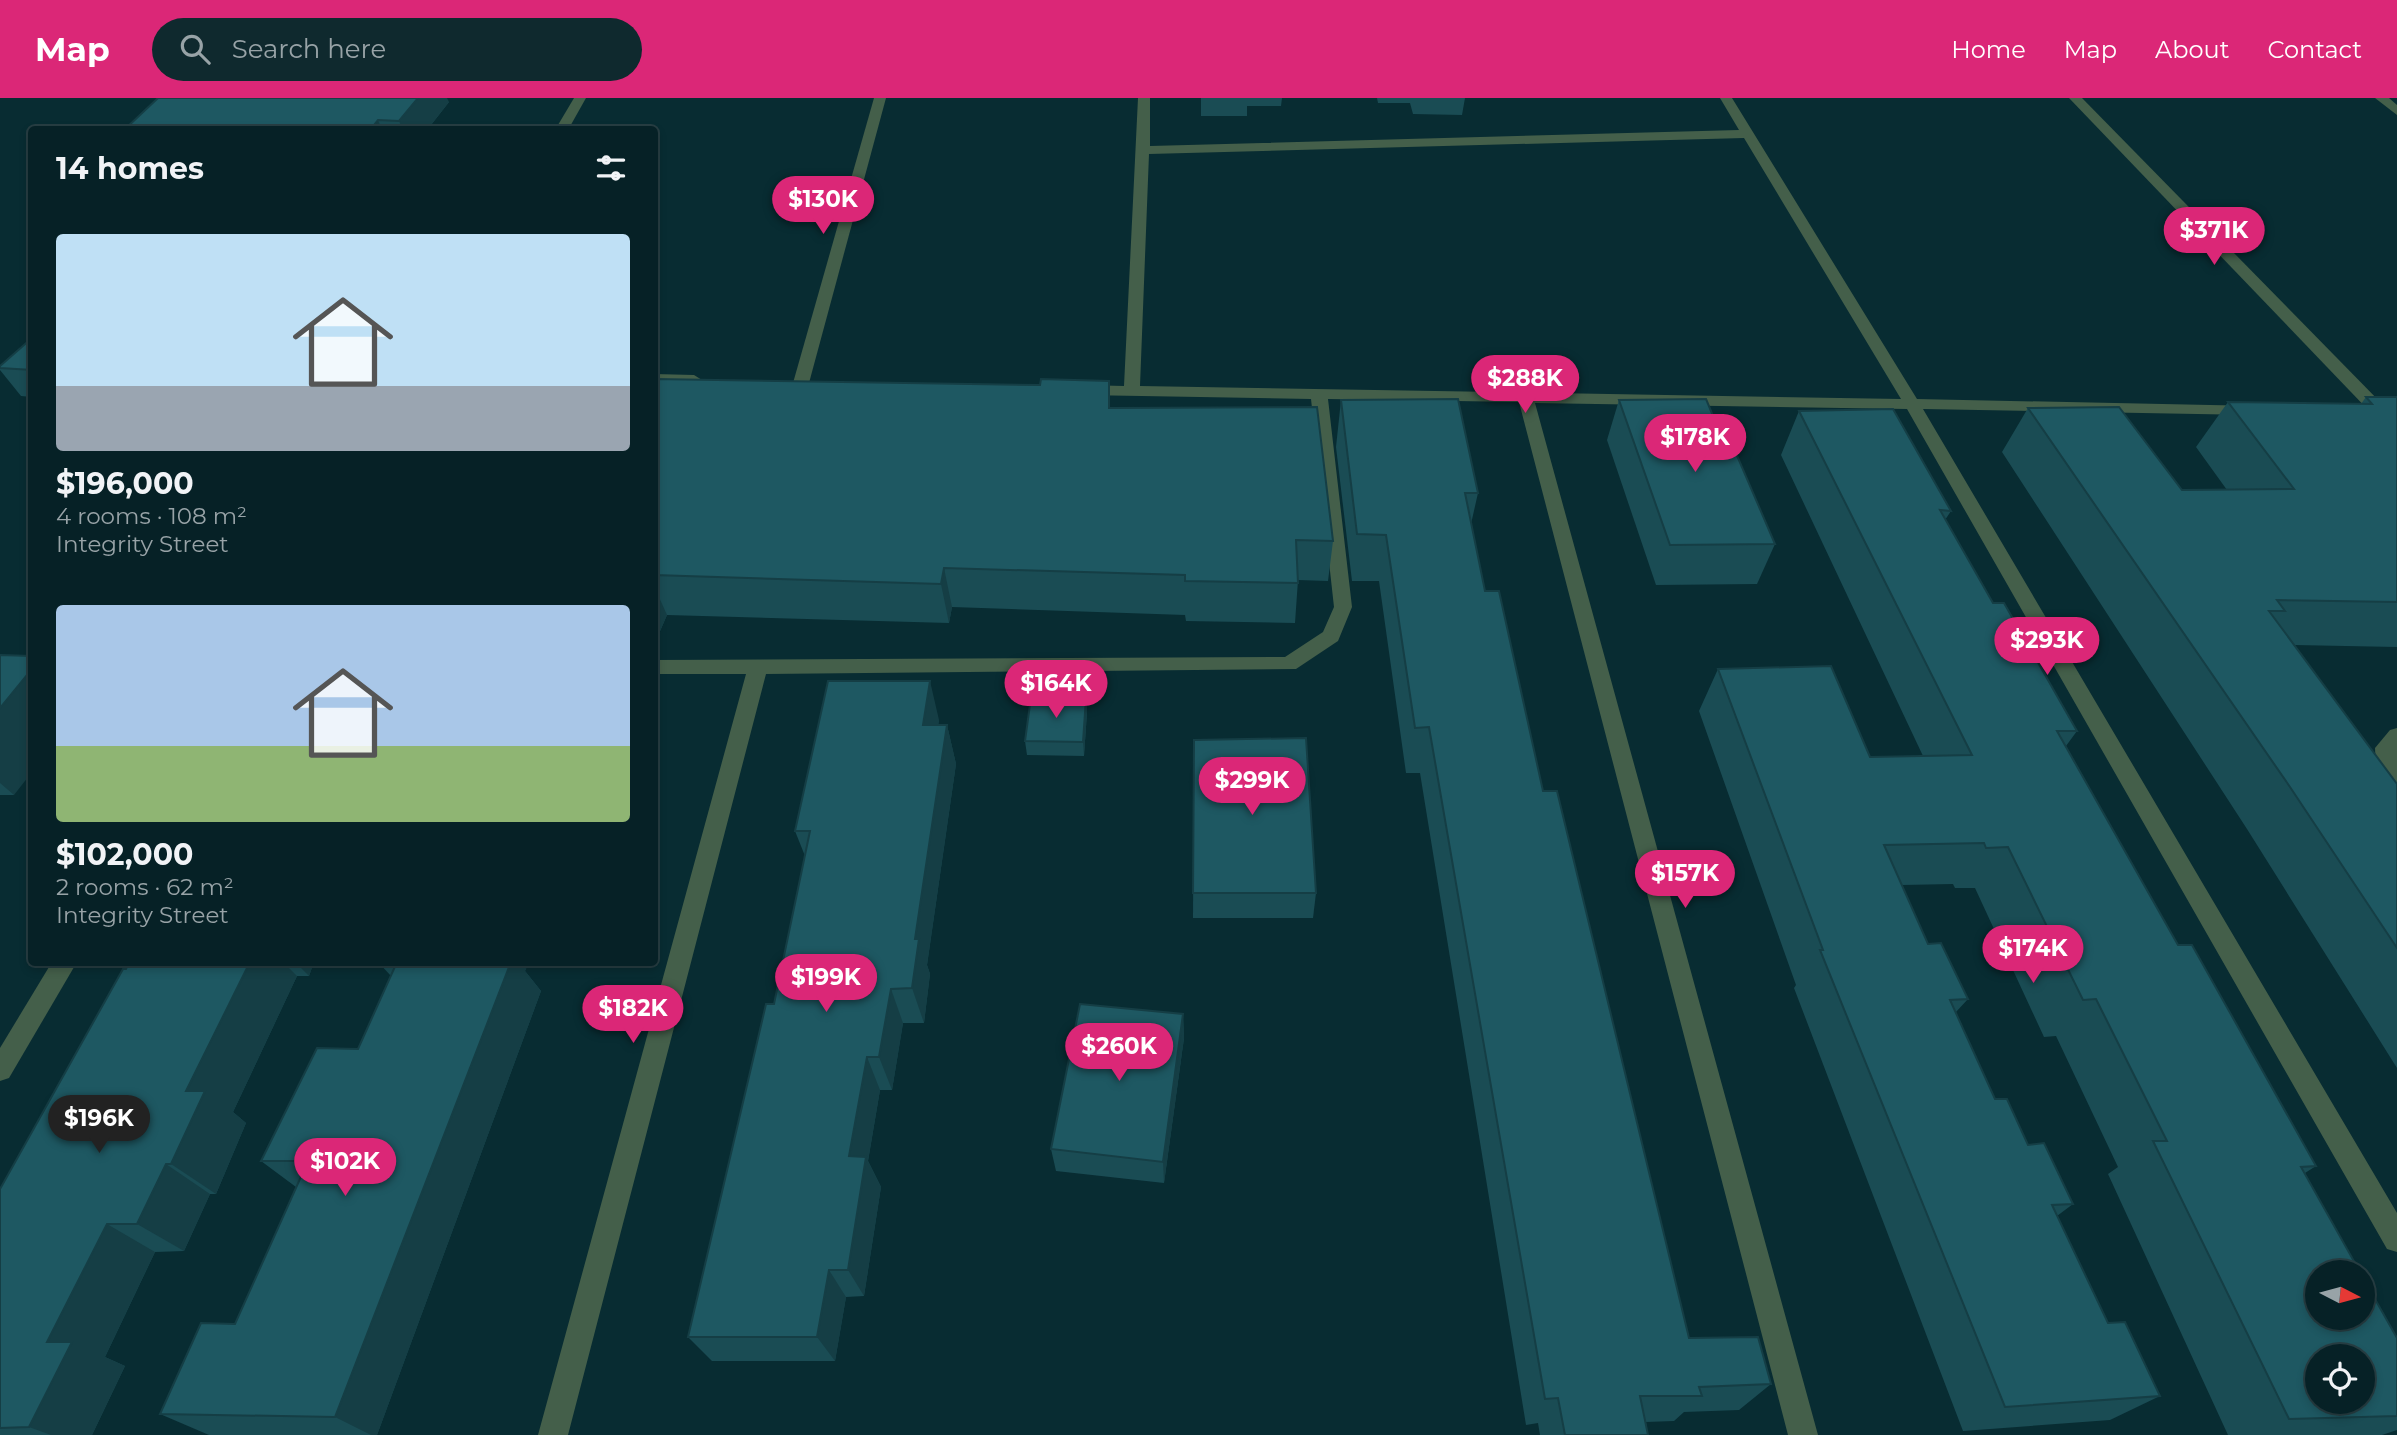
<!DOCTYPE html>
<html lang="en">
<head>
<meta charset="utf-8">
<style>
	body { margin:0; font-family:Montserrat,sans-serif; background:#0f292e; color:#f1f3f6; height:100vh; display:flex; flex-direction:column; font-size:26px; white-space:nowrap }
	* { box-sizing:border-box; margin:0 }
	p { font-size:23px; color:#98a3a7 }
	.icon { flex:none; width:38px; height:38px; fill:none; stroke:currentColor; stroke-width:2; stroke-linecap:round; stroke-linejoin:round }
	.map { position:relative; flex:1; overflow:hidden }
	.side { position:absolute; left:28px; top:28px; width:630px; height:840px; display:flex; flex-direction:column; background:#062126; border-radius:7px; box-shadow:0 4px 10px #0003,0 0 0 2px #273e43 }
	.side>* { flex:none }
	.needle { width:46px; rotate:96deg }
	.buttons { position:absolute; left:2305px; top:1162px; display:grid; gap:14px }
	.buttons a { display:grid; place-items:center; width:70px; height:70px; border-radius:50%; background:#062126; box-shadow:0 4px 10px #0003,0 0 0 2px #273e43; font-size:35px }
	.price { position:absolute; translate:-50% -60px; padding:0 16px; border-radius:24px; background:#db2777; color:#fff; font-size:23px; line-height:46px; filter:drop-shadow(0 2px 4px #0008) }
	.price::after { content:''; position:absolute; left:50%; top:42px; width:21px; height:16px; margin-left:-10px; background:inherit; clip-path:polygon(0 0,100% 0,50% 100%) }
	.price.selected { background:#222; color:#fff }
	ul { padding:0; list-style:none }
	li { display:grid; align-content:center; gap:14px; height:371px; padding:0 28px }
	li span { display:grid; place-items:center; height:217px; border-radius:7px; color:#555 }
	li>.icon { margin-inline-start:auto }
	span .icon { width:126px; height:126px; fill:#fffc; stroke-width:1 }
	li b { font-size:30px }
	h2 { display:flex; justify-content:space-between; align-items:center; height:84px; padding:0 28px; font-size:30px }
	header { display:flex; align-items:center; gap:42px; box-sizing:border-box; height:98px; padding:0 35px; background:#db2777; color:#fff }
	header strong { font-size:33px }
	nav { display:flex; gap:38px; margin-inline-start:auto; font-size:24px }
	.search { width:490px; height:63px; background:#0f292e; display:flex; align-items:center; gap:18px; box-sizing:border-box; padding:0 24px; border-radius:38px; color:#98a3a7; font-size:26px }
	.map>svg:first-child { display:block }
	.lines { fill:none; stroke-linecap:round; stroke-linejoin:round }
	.minor { fill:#445f4a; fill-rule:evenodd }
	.wall { fill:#1a4c54 }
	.shaded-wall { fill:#153e45 }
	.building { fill:#1e5862; stroke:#153e45; stroke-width:2; fill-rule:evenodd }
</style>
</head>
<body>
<header>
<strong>Map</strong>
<div class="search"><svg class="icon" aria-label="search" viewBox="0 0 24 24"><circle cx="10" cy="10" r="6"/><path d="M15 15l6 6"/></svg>Search here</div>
<nav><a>Home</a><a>Map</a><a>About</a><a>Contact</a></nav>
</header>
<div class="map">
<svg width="2397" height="1337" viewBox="0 0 2397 1337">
	<rect width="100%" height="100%" fill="#082c32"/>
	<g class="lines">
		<!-- minor -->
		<g class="minor">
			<path d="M 574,0 L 586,0 L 568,32 L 555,32 Z"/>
			<path d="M 874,0 L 886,0 L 809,285 L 807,288 L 795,288 L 793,285 Z"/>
			<path d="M 1138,0 L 1150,0 L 1150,48 L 1739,32 L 1720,0 L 1732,0 L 1917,301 L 2258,308 L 2260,312 L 2258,316 L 2252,317 L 1923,311 L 2397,1115 L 2397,1154 L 2387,1151 L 1907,311 L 1535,305 L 1818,1337 L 1788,1337 L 1519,304 L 1328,301 L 1352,509 L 1338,543 L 1296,571 L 766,576 L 568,1337 L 538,1337 L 746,576 L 654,576 L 654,562 L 1285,559 L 1323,534 L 1334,509 L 1311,301 L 1083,297 L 1075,292 L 1083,287 L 1124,288 ZM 1744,40 L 1901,301 L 1140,288 L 1149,56 Z"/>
			<path d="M 2069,0 L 2082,0 L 2385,309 L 2387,313 L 2385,317 L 2373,317 Z"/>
			<path d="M 2375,0 L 2389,0 L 2397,7 L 2397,17 Z"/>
			<path d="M 654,276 L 694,277 L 702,282 L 694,287 L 654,286 Z"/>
			<path d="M 2397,630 L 2397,694 L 2389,692 L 2376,669 L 2375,650 L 2390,632 Z"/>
			<path d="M 52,864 L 77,864 L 9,980 L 0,983 L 0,950 Z"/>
		</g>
	</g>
	<!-- wall -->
	<g class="wall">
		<path d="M 1201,0 L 1282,0 L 1281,8 L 1247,8 L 1247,18 L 1201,18 Z"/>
		<path d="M 1377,0 L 1465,0 L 1462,17 L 1413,16 L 1410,5 L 1378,5 Z"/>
		<path d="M 449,4 L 427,32 L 124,32 Z"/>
		<path d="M 32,240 L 32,299 L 21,298 L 0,272 L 0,268 Z"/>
		<path d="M 654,281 L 1040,287 L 1109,283 L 1110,310 L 1333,443 L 1328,483 L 1298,482 L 1295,525 L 1186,523 L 1185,517 L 952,509 L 949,525 L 667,517 L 654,547 Z"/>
		<path d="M 2366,299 L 2397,299 L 2397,549 L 2294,547 L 2397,686 L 2397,970 L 2247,731 L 2002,354 L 2028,310 L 2182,392 L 2227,392 L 2196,349 L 2228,304 L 2361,306 Z"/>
		<path d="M 1341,302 L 1478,395 L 1471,426 L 1485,493 L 1543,693 L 1689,1240 L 1771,1286 L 1739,1312 L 1684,1314 L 1674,1323 L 1646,1324 L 1648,1337 L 1540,1337 L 1538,1325 L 1526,1327 L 1420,675 L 1406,675 L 1379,483 L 1352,483 L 1336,349 Z"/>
		<path d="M 1619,302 L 1713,318 L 1775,446 L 1757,486 L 1656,487 L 1607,342 Z"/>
		<path d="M 1799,313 L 1951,413 L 1945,422 L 1993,505 L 2077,633 L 2066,648 L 2178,847 L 2316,1068 L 2305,1075 L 2397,1240 L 2397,1332 L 2382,1337 L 2228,1337 L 2108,1076 L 2118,1069 L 2056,938 L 2044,939 L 1975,790 L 1955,790 L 1953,786 L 1902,787 L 1928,846 L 1968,901 L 1956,914 L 1995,1001 L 2028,1047 L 2073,1106 L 2057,1118 L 2108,1225 L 2160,1298 L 2110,1322 L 1963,1333 L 1794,890 L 1796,887 L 1699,613 L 1718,571 L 1870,659 L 1923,658 L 1781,357 Z"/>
		<path d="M 0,557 L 14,697 L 0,697 Z"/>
		<path d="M 1086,600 L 1087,614 L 1084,658 L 1027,657 L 1025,643 Z"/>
		<path d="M 939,622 L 938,627 L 947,627 L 956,666 L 927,867 L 930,876 L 924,925 L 903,925 L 892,992 L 880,992 L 868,1063 L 881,1089 L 864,1198 L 846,1199 L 835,1263 L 712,1263 L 688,1239 L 774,906 L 805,758 L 795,733 Z"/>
		<path d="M 1194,642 L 1316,795 L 1313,820 L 1193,820 Z"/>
		<path d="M 129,864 L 314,864 L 309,878 L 297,878 L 233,1014 L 246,1025 L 216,1096 L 210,1096 L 184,1153 L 155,1154 L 105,1259 L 125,1268 L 92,1337 L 0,1337 L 0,1091 Z"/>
		<path d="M 378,864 L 529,864 L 525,873 L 541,893 L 377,1337 L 209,1337 L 160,1316 L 235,1226 L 296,1089 L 261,1063 L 358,951 L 391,878 Z"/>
		<path d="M 1183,916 L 1184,940 L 1164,1085 L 1056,1073 L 1051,1051 Z"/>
	</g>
	<!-- shaded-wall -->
	<g class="shaded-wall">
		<path d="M 418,0 L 447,0 L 449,4 L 427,32 L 403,32 L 399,23 Z"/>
		<path d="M 378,22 L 382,32 L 370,32 Z"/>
		<path d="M 944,470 L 952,509 L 949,525 L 941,486 Z"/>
		<path d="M 654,488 L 667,517 L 654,547 Z"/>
		<path d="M 32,571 L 32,674 L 14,697 L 0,685 L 0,610 Z"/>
		<path d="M 930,583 L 939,622 L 933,666 L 923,627 Z"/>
		<path d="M 1086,600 L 1087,614 L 1084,658 L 1083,644 Z"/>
		<path d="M 947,627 L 956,666 L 927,867 L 930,876 L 924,925 L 912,890 L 915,841 Z"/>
		<path d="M 250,864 L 283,864 L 297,878 L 233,1014 L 246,1025 L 216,1096 L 171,1066 L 186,993 Z"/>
		<path d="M 295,864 L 314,864 L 309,878 Z"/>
		<path d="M 495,864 L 529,864 L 525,873 L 541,893 L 377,1337 L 371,1337 L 335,1319 Z"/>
		<path d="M 891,891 L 903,925 L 892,992 L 879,959 Z"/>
		<path d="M 1183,916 L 1184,940 L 1164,1085 L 1163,1064 Z"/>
		<path d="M 867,959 L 880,992 L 868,1063 L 881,1089 L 864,1198 L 848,1172 L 849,1058 Z"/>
		<path d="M 166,1066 L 210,1096 L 184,1153 L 137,1126 Z"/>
		<path d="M 107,1126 L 155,1154 L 105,1259 L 125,1268 L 92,1337 L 51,1337 L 29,1329 L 47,1244 Z"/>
		<path d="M 829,1172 L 846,1199 L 835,1263 L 817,1239 Z"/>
	</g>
	<!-- building -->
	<g class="building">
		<path d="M 158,0 L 418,0 L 399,23 L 378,22 L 370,32 L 124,32 Z"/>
		<path d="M 32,240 L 32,272 L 0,270 L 0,268 Z"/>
		<path d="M 654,281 L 1040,287 L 1041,281 L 1109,283 L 1109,310 L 1317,309 L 1333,443 L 1296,442 L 1298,485 L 1185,483 L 1185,477 L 944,470 L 941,486 L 654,477 Z"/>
		<path d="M 2366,299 L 2397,299 L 2397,504 L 2277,502 L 2285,513 L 2269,513 L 2397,686 L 2397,850 L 2290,689 L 2028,310 L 2119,309 L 2182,392 L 2294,391 L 2228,304 L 2372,306 Z"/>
		<path d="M 1458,301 L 1478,395 L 1465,395 L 1485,493 L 1499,493 L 1543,693 L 1557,693 L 1689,1240 L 1758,1239 L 1771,1286 L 1699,1289 L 1702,1298 L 1640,1298 L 1648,1337 L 1565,1337 L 1558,1300 L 1545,1301 L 1429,629 L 1415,630 L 1386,437 L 1357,436 L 1341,302 Z"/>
		<path d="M 1706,301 L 1713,318 L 1720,318 L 1775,446 L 1670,447 L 1619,302 Z"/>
		<path d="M 1893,311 L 1951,413 L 1940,412 L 1993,505 L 2004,505 L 2077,633 L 2057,633 L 2178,847 L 2192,847 L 2316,1068 L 2301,1069 L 2360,1174 L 2317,1174 L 2317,1220 L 2362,1220 L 2362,1178 L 2397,1240 L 2397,1318 L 2289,1321 L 2153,1043 L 2167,1043 L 2096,901 L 2083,902 L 2008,749 L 1986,750 L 1984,745 L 1884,747 L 1928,846 L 1941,845 L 1968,901 L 1950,902 L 1995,1001 L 2007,1001 L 2028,1047 L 2044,1045 L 2073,1106 L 2052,1107 L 2108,1225 L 2125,1224 L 2160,1298 L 2005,1309 L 1820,852 L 1823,852 L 1718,571 L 1831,568 L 1870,659 L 1972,657 L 1799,313 ZM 2317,1258 L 2362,1258 L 2362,1304 L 2317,1304 Z"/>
		<path d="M 0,557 L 32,558 L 32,571 L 0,610 Z"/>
		<path d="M 828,583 L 930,583 L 923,627 L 947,627 L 915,841 L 919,841 L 912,890 L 891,891 L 879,959 L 867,959 L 849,1058 L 866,1059 L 848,1172 L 829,1172 L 817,1239 L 688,1239 L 766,906 L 774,906 L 810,733 L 795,733 Z"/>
		<path d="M 1031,599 L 1086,600 L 1083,644 L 1025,643 Z"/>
		<path d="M 1306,640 L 1316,795 L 1193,795 L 1194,642 Z"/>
		<path d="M 129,864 L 250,864 L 186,993 L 205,993 L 171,1066 L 166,1066 L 137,1126 L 107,1126 L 47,1244 L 72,1244 L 29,1329 L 0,1330 L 0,1091 L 123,871 L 126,871 Z"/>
		<path d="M 397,864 L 511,864 L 335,1319 L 160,1316 L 201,1225 L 235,1226 L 308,1063 L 261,1063 L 317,950 L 358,951 Z"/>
		<path d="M 1080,906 L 1183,916 L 1163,1064 L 1051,1051 Z"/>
	</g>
</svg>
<div class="buttons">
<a><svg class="needle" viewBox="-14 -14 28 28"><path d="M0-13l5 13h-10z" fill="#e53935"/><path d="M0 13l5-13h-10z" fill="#98a3a7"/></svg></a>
<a><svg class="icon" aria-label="locate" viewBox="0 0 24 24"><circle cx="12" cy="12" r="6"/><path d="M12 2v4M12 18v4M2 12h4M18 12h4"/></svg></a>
</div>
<b class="price" style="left:823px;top:138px">$130K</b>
<b class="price" style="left:2214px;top:169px">$371K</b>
<b class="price" style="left:1525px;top:317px">$288K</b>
<b class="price" style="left:1695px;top:376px">$178K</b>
<b class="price" style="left:2047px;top:579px">$293K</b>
<b class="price" style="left:1056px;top:622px">$164K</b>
<b class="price" style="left:1252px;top:719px">$299K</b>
<b class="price" style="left:1685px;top:812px">$157K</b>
<b class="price" style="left:2033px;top:887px">$174K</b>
<b class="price" style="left:826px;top:916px">$199K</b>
<b class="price" style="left:633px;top:947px">$182K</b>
<b class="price" style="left:1119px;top:985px">$260K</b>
<b class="price selected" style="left:99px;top:1057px">$196K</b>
<b class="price" style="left:345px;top:1100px">$102K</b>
<section class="side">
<h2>14 homes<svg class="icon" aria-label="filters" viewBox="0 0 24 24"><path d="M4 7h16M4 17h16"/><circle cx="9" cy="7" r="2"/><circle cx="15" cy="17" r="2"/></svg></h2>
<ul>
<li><span style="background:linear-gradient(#bfe0f5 70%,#9aa5b1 0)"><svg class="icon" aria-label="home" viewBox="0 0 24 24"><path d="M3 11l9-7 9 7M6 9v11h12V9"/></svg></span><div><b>$196,000</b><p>4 rooms · 108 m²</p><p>Integrity Street</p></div></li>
<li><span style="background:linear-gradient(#a9c7e8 65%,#8fb573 0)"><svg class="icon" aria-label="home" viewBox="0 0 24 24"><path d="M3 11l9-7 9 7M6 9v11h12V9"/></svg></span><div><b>$102,000</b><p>2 rooms · 62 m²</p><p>Integrity Street</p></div></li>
</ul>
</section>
</div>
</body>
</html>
